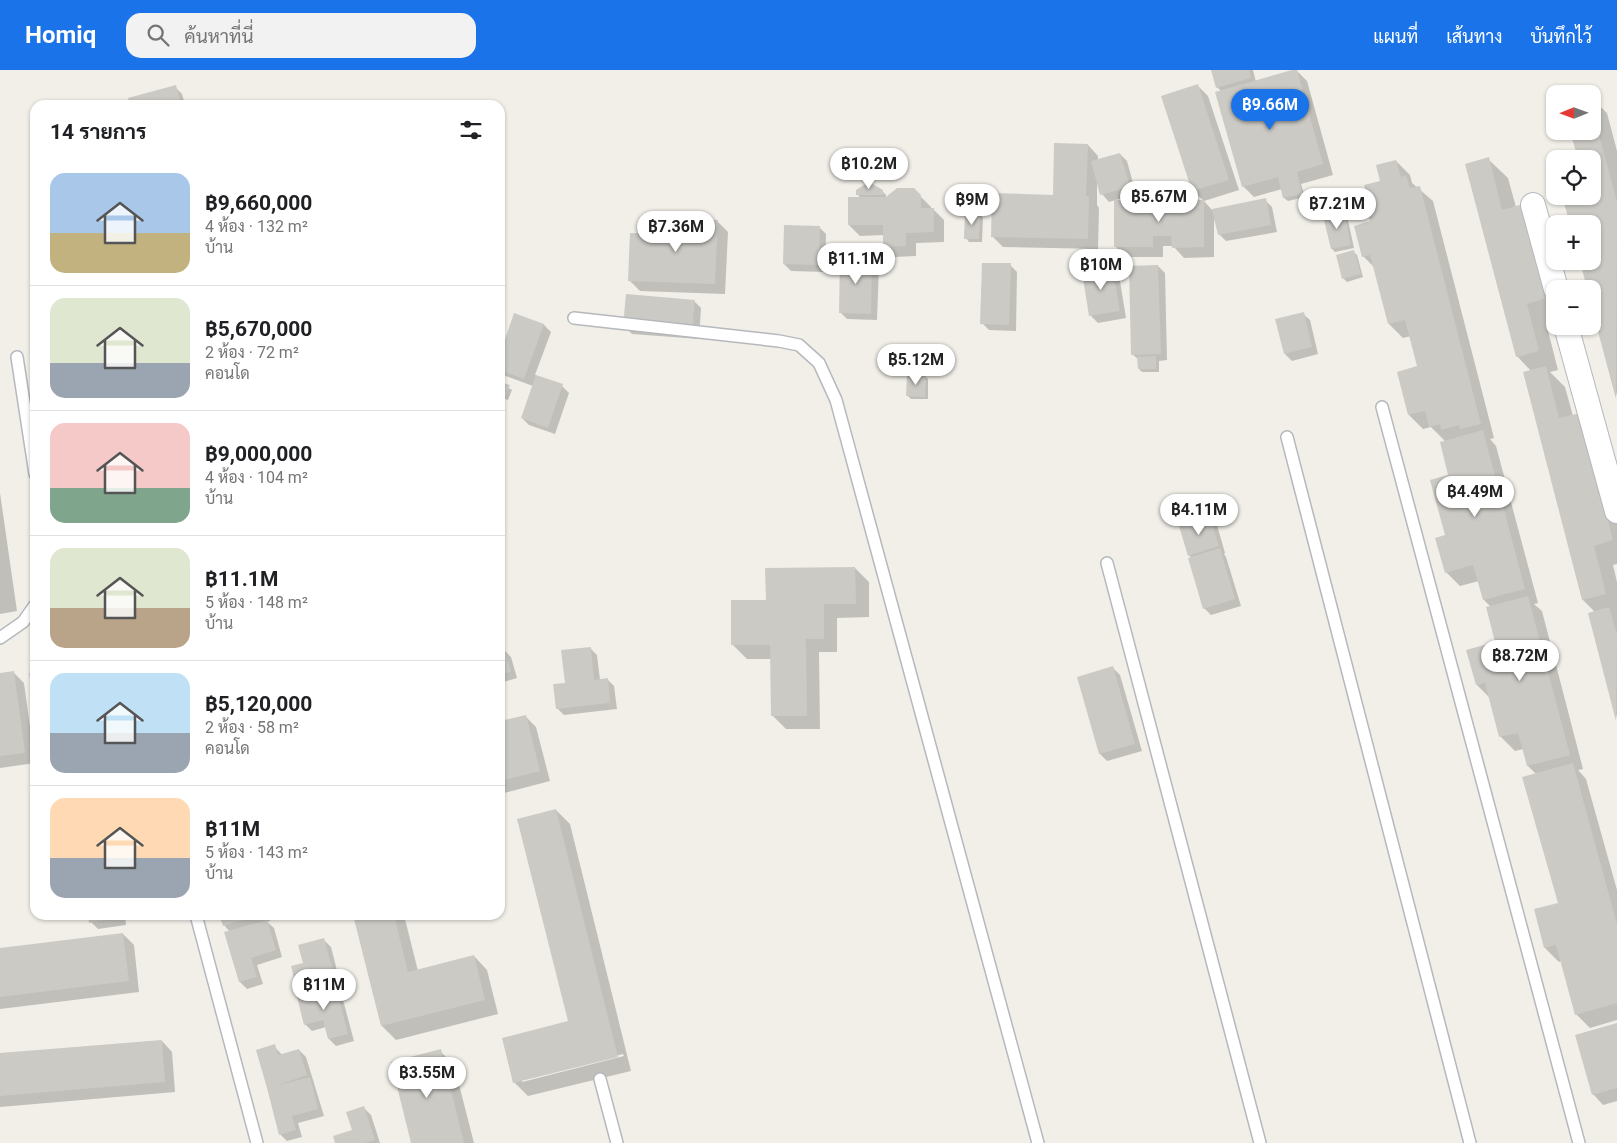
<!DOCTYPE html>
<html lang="th">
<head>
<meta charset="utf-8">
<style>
	body { margin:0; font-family:Roboto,Sarabun,sans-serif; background:#f2f2f2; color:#202124; height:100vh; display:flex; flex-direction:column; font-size:19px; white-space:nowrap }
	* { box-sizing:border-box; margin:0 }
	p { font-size:16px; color:#757577 }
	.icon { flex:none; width:28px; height:28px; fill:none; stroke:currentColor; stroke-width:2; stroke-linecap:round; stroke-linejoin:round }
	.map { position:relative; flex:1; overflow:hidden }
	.side { position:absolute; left:30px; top:30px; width:475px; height:820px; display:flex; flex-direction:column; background:#fff; border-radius:15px; box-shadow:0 1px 4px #0004 }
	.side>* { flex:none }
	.needle { width:32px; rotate:269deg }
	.tools { position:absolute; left:1546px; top:15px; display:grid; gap:10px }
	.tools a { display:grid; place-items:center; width:55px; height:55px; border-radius:10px; background:#fff; box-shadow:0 1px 4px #0004; font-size:25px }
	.price { position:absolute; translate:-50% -42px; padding:0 11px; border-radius:18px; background:#fff; color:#222; font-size:16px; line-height:32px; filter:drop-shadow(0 1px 2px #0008) }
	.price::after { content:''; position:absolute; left:50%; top:30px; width:15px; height:11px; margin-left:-8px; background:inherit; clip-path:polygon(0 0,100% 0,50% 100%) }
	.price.active { background:#1a73e8; color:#fff }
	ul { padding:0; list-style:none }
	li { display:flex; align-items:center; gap:15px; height:125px; padding:0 20px }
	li+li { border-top:1px solid #e0e0e0 }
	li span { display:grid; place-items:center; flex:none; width:140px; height:100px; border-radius:15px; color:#555 }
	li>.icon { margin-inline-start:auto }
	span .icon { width:60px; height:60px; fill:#fffc; stroke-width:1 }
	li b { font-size:21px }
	h2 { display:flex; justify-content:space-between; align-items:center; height:60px; padding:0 20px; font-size:21px }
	header { display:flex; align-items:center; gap:30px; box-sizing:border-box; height:70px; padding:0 25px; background:#1a73e8; color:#fff }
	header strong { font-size:24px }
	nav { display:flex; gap:28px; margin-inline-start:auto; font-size:18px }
	.search { width:350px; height:45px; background:#f2f2f2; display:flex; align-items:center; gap:12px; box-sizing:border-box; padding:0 18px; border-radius:15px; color:#757577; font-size:19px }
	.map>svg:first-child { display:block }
	.shadow { fill:#0003; fill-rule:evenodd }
	.building { fill:#cccac5 }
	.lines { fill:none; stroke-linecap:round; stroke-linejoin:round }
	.service-casing { stroke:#b5b8bc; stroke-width:14 }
	.minor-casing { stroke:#b5b8bc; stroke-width:26 }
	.service { stroke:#fff; stroke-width:11 }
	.minor { stroke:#fff; stroke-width:24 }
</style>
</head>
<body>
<header>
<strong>Homiq</strong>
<div class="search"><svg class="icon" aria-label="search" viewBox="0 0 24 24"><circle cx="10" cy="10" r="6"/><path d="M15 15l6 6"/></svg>ค้นหาที่นี่</div>
<nav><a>แผนที่</a><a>เส้นทาง</a><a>บันทึกไว้</a></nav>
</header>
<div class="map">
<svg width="1617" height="1073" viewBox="0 0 1617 1073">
	<rect width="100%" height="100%" fill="#f1efe8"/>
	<!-- shadow -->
	<g class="shadow">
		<path d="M 1212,0 L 1253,0 L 1256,12 L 1296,0 L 1307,11 L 1333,105 L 1301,114 L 1305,127 L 1288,131 L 1284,128 L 1282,119 L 1254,127 L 1243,116 L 1221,21 L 1217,17 Z"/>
		<path d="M 1198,16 L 1208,26 L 1239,120 L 1204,131 L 1193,121 L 1162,27 Z"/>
		<path d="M 175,17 L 182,24 L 185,35 L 131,35 Z"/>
		<path d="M 1592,29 L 1607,43 L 1617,81 L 1617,326 L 1592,234 L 1592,89 L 1578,89 L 1592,61 Z"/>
		<path d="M 1088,75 L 1098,86 L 1098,90 L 1120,84 L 1127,91 L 1136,124 L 1109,132 L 1102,124 L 1097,112 L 1097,135 L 1099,138 L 1098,179 L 1003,177 L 992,166 L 1054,126 Z"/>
		<path d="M 1488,89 L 1508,108 L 1516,137 L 1555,219 L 1555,251 L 1546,253 L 1558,300 L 1550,302 L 1565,317 L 1573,346 L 1617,431 L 1617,494 L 1613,495 L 1617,512 L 1617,648 L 1589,544 L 1595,542 L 1583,530 L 1525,303 L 1531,301 L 1517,286 Z"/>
		<path d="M 1396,91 L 1410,105 L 1412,113 L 1433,131 L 1494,368 L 1490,369 L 1496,376 L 1538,533 L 1534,534 L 1542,541 L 1583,699 L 1578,700 L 1586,709 L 1617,820 L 1617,950 L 1590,958 L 1576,944 L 1561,891 L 1559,892 L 1545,878 L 1535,840 L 1559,834 L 1537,705 L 1528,696 L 1523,679 L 1515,681 L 1501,667 L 1491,629 L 1477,615 L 1497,573 L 1491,537 L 1484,530 L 1479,511 L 1460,516 L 1446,502 L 1446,466 L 1450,406 L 1446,372 L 1431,357 L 1423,359 L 1409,345 L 1419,297 L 1411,266 L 1403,268 L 1389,254 L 1374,197 L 1363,186 L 1371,152 L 1371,134 L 1382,112 Z"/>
		<path d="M 913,119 L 931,137 L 931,140 L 934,140 L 944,150 L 944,172 L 916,173 L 916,186 L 895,187 L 884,176 L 884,165 L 860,166 L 849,155 L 861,128 L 858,125 L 882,121 L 886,125 L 886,129 Z"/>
		<path d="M 1265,130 L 1272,137 L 1277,162 L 1226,171 L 1219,164 L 1214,149 L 1214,187 L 1184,188 L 1173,176 L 1163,176 L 1163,187 L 1126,187 L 1115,176 L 1204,131 L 1212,140 Z"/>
		<path d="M 1344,142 L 1347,146 L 1354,178 L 1335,182 L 1332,179 Z"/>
		<path d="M 980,144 L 983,148 L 982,172 L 969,172 L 966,168 Z"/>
		<path d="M 717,151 L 728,162 L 725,224 L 640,221 L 629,210 Z"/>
		<path d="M 819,157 L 826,164 L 825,202 L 791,201 L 784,194 Z"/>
		<path d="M 1353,182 L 1357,185 L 1363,207 L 1347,212 L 1344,209 Z"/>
		<path d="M 872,188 L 879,195 L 877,250 L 847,249 L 840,242 Z"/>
		<path d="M 1010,195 L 1017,202 L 1016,261 L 989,260 L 982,253 Z"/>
		<path d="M 1158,196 L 1165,203 L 1167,290 L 1159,291 L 1159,302 L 1142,302 L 1139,299 L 1139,290 L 1132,284 Z"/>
		<path d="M 1112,198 L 1119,205 L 1126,248 L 1098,253 L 1091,246 Z"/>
		<path d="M 694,231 L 701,238 L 699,269 L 632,264 L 625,257 Z"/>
		<path d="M 1303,244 L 1310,250 L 1318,284 L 1292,291 L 1285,284 Z"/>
		<path d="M 515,245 L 544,255 L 551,262 L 535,305 L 562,316 L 569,323 L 555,364 L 529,355 L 522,348 L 533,316 L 503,305 L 500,302 L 500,287 Z"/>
		<path d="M 925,306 L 928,309 L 928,329 L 911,329 L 908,326 Z"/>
		<path d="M 500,313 L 512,320 L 508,330 L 500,327 Z"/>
		<path d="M 0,423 L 17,541 L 0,544 Z"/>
		<path d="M 1210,448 L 1217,455 L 1225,483 L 1224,484 L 1226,487 L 1241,536 L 1211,545 L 1204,538 L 1192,488 L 1189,485 Z"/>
		<path d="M 855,498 L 869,512 L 869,547 L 837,548 L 837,582 L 819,582 L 820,659 L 786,659 L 772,645 L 772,589 L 747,589 L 733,575 L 767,531 Z"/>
		<path d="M 590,578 L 597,585 L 600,610 L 607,609 L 614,616 L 617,639 L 564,645 L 557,638 L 566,614 Z"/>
		<path d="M 504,580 L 511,587 L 517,608 L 500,613 L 500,581 Z"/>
		<path d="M 1113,598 L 1120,605 L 1142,681 L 1107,691 L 1100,684 Z"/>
		<path d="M 13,602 L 24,613 L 35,693 L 0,698 L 0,604 Z"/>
		<path d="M 525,646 L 536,657 L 550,711 L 500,724 L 500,653 Z"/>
		<path d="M 556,740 L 570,754 L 631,1001 L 528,1026 L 514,1012 L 569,952 ZM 623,984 L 624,986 L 522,1012 L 522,1009 Z"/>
		<path d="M 90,845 L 125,845 L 126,855 L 98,859 L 91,852 Z"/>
		<path d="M 221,845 L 269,845 L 271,850 L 267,852 L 274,858 L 282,887 L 257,895 L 263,914 L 247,919 L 240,912 L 230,862 L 224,855 Z"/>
		<path d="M 354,845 L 404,845 L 418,901 L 474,886 L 487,900 L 498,944 L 396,970 L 382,956 Z"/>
		<path d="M 123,864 L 134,875 L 139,922 L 0,939 L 0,879 Z"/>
		<path d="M 324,870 L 331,877 L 341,916 L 335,918 L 342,926 L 354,971 L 336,976 L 329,969 L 326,957 L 312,961 L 305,954 L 306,926 L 299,919 L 304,894 Z"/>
		<path d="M 1617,955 L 1617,1031 L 1603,1035 L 1593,1024 Z"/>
		<path d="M 162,971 L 172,982 L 175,1022 L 0,1037 L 0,984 Z"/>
		<path d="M 274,976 L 282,985 L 299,980 L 306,987 L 324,1046 L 298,1053 L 302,1067 L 287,1071 L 280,1064 L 268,1017 Z"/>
		<path d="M 440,981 L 454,995 L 474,1073 L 413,1073 Z"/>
		<path d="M 364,1038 L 371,1045 L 380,1073 L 336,1073 L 353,1061 Z"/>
	</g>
	<!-- building -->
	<g class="building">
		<path d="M 1211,0 L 1249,0 L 1251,8 L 1216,18 Z"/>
		<path d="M 1292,0 L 1297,0 L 1323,94 L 1297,102 L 1302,124 L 1283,128 L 1278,107 L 1242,117 L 1215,22 Z"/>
		<path d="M 1198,14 L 1229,110 L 1192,121 L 1161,26 Z"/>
		<path d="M 176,15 L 181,35 L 130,35 L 128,28 Z"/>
		<path d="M 1593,42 L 1617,132 L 1616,329 L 1592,239 L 1592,219 L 1587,219 L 1580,191 L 1592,191 L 1592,154 L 1570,154 L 1562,126 L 1592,126 L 1592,89 L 1578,89 L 1570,61 L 1592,61 Z"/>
		<path d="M 1054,73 L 1088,74 L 1086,126 L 1089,126 L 1088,169 L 991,167 L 992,123 L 1053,125 Z"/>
		<path d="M 1120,83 L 1130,117 L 1100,125 L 1091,91 Z"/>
		<path d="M 1489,87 L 1502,140 L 1527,133 L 1551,227 L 1527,234 L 1539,281 L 1516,287 L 1465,94 Z"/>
		<path d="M 1396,90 L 1401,107 L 1406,105 L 1410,118 L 1420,116 L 1481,354 L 1460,359 L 1459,355 L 1441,360 L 1440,354 L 1429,357 L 1425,341 L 1408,345 L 1397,302 L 1417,296 L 1405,250 L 1388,254 L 1370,185 L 1362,187 L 1354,156 L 1370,151 L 1365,134 L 1369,133 L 1364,115 L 1380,111 L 1376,95 Z"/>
		<path d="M 869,112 L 883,120 L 883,125 L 856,125 L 856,120 Z"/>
		<path d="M 897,118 L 914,118 L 921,125 L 921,138 L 934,138 L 934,162 L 906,163 L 906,176 L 883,177 L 883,155 L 848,155 L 848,127 L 886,127 Z"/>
		<path d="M 1266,128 L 1271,155 L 1218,165 L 1212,139 Z"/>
		<path d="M 1114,130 L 1204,130 L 1204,177 L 1172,178 L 1171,166 L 1153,166 L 1153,177 L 1114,177 Z"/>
		<path d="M 1344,141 L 1351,175 L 1331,179 L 1323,146 Z"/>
		<path d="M 965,143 L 980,143 L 979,169 L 964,169 Z"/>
		<path d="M 668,147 L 718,150 L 715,214 L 628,211 L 630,163 L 667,164 Z"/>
		<path d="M 784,155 L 820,156 L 819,195 L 783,194 Z"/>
		<path d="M 1354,180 L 1361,204 L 1342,209 L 1336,185 Z"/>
		<path d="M 840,187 L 872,187 L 871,244 L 839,243 Z"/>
		<path d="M 982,193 L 1011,193 L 1009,255 L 980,254 Z"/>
		<path d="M 1158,195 L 1161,284 L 1131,285 L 1129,196 Z"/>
		<path d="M 1112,196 L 1120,241 L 1089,246 L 1082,202 Z"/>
		<path d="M 626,224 L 695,230 L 692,263 L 623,257 Z"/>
		<path d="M 1304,242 L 1312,277 L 1284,284 L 1275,249 Z"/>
		<path d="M 514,243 L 544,254 L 524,309 L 500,300 L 500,284 Z"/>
		<path d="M 1156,286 L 1156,299 L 1138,299 L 1137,287 Z"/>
		<path d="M 1546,296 L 1559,348 L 1581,343 L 1613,470 L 1594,476 L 1606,524 L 1582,530 L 1523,302 Z"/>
		<path d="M 907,304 L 926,305 L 925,327 L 906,326 Z"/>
		<path d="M 536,305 L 563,314 L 548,358 L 521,348 Z"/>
		<path d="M 500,312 L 510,315 L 505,328 L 500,326 Z"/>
		<path d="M 1483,360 L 1525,519 L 1483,530 L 1473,495 L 1445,503 L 1435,468 L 1445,465 L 1430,410 L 1448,405 L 1440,372 Z"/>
		<path d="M 1210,447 L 1219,476 L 1188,486 L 1179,456 Z"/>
		<path d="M 1220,478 L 1235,529 L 1203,539 L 1188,488 Z"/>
		<path d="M 855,497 L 856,534 L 824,534 L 824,569 L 806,569 L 807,646 L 771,646 L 770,575 L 731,575 L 731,530 L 766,530 L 765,498 Z"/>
		<path d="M 1528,526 L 1570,685 L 1527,696 L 1518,663 L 1499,667 L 1485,613 L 1476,615 L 1466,580 L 1495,572 L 1486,537 Z"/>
		<path d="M 1609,537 L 1617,565 L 1616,651 L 1588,543 Z"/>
		<path d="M 591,577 L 594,610 L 608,608 L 610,633 L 556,639 L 553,614 L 565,613 L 561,580 Z"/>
		<path d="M 504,578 L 511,602 L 500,604 L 500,580 Z"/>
		<path d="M 1113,596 L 1135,674 L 1099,684 L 1077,607 Z"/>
		<path d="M 14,601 L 25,683 L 0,686 L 0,603 Z"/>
		<path d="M 35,602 L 35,634 L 34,635 L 29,603 Z"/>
		<path d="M 526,645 L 540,701 L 500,711 L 500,651 Z"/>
		<path d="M 1573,693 L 1617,854 L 1617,933 L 1575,945 L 1556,875 L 1544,878 L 1534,839 L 1558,833 L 1522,707 Z"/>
		<path d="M 556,739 L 618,987 L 513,1013 L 502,968 L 568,951 L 517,749 Z"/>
		<path d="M 88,845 L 120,845 L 120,848 L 89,853 Z"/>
		<path d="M 219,845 L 258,845 L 223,856 Z"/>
		<path d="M 353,845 L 394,845 L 408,902 L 474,885 L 485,930 L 381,956 Z"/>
		<path d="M 267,850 L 276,880 L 251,888 L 257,907 L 239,912 L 224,862 Z"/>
		<path d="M 123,863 L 129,911 L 0,927 L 0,878 Z"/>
		<path d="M 324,868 L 335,909 L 297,920 L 291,896 L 303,893 L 298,875 Z"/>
		<path d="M 336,917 L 348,964 L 328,969 L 323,950 L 304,955 L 297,927 Z"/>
		<path d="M 1617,953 L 1617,1018 L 1592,1025 L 1575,965 Z"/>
		<path d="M 162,970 L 165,1012 L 0,1026 L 0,983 Z"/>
		<path d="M 275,974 L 278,985 L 299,979 L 307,1005 L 276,1016 L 310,1007 L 318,1039 L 292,1046 L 296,1060 L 279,1065 L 267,1018 L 256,980 Z"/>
		<path d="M 441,979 L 464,1073 L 411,1073 L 391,992 Z"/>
		<path d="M 364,1036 L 375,1070 L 364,1073 L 335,1073 L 333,1066 L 352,1060 L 346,1042 Z"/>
	</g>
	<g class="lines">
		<!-- service casing -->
		<g class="service-casing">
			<g id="service">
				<path d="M 574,248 L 779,271 L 799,275 L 819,293 L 836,330 L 1038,1073"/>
				<path d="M 17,287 L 35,404"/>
				<path d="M 1382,337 L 1579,1073"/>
				<path d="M 1287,367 L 1470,1073"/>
				<path d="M 1107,493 L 1260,1073"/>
				<path d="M 0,568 L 23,552 L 35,535"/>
				<path d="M 196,845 L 257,1073"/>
				<path d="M 600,1009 L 617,1073"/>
			</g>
		</g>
		<!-- minor casing -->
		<g class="minor-casing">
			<g id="minor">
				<path d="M 1533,135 L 1556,219"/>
				<path d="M 1566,256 L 1617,441"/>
			</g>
		</g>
		<!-- service -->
		<use href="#service" class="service"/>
		<!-- minor -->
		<use href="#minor" class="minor"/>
	</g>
</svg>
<div class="tools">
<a><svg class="needle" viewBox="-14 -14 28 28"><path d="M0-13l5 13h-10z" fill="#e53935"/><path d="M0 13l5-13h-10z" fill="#757577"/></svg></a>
<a><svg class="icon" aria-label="locate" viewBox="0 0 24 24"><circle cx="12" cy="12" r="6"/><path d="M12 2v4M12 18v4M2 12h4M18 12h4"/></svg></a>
<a>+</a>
<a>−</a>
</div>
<b class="price active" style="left:1270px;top:61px">฿9.66M</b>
<b class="price" style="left:869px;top:120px">฿10.2M</b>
<b class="price" style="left:1159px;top:153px">฿5.67M</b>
<b class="price" style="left:972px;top:156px">฿9M</b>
<b class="price" style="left:1337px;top:160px">฿7.21M</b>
<b class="price" style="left:676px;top:183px">฿7.36M</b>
<b class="price" style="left:856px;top:215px">฿11.1M</b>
<b class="price" style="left:1101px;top:221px">฿10M</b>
<b class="price" style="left:916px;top:316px">฿5.12M</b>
<b class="price" style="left:1475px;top:448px">฿4.49M</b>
<b class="price" style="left:1199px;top:466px">฿4.11M</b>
<b class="price" style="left:1520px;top:612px">฿8.72M</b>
<b class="price" style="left:324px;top:941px">฿11M</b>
<b class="price" style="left:427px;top:1029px">฿3.55M</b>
<section class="side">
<h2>14 รายการ<svg class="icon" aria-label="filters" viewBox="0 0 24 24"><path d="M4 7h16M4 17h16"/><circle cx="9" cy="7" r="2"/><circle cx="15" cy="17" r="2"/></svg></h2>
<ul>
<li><span style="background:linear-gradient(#a9c7e8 60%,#c2b280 0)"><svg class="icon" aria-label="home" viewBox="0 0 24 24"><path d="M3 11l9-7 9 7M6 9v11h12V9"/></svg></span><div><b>฿9,660,000</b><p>4 ห้อง · 132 m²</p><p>บ้าน</p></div></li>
<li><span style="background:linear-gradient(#dfe7d0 65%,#9aa5b1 0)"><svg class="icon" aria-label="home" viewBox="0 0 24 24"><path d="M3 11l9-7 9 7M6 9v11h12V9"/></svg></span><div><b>฿5,670,000</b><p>2 ห้อง · 72 m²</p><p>คอนโด</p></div></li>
<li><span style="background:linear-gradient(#f6c9c9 65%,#7fa58c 0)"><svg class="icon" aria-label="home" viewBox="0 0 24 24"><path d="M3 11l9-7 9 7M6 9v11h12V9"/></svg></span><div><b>฿9,000,000</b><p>4 ห้อง · 104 m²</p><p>บ้าน</p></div></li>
<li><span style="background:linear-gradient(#dfe7d0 60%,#b9a48a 0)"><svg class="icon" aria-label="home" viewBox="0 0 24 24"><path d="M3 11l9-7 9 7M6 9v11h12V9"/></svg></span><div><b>฿11.1M</b><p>5 ห้อง · 148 m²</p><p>บ้าน</p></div></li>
<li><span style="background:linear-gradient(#bfe0f5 60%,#9aa5b1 0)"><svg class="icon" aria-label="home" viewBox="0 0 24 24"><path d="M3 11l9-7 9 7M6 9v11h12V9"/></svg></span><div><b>฿5,120,000</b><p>2 ห้อง · 58 m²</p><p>คอนโด</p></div></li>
<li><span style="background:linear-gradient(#ffd9b3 60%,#9aa5b1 0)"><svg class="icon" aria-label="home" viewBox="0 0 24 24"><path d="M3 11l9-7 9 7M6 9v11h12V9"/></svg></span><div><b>฿11M</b><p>5 ห้อง · 143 m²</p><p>บ้าน</p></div></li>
</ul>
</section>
</div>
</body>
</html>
